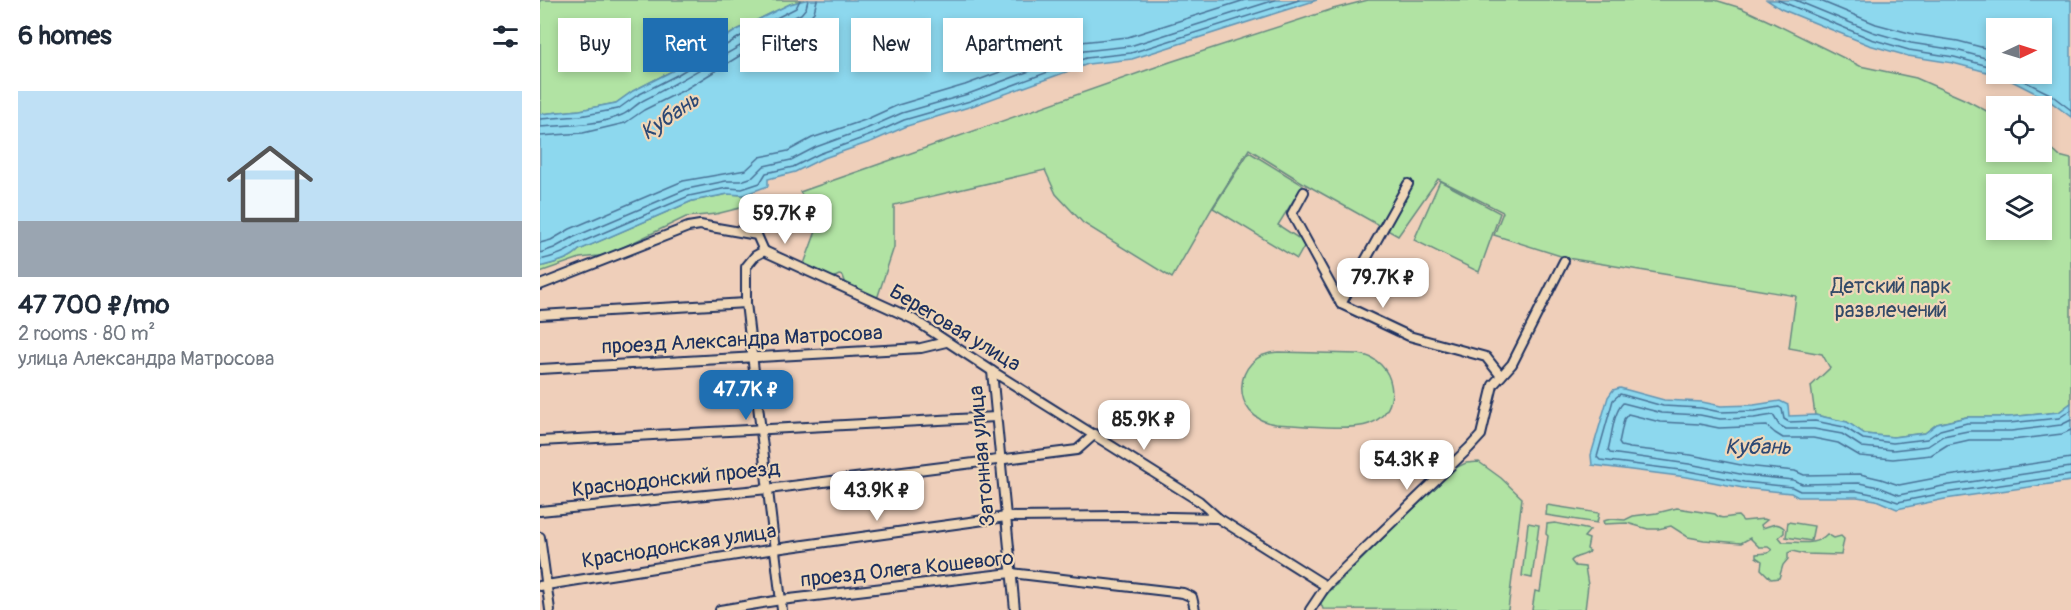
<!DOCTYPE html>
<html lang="en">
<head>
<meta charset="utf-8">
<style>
	body { margin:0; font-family:Pangolin,sans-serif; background:#f2f2f3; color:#1f2937; height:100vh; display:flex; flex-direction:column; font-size:22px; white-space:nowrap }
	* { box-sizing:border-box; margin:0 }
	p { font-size:20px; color:#747a83 }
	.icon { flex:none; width:33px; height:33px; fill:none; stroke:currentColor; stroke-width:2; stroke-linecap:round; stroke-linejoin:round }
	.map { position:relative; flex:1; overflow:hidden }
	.drawer { display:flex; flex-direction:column; background:#fff; width:540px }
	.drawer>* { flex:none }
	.banner { position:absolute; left:18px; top:18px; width:570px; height:54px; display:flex; gap:12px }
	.needle { width:39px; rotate:86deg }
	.fabs { position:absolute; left:1446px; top:18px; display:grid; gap:12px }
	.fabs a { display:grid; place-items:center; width:66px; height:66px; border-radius:0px; background:#fff; box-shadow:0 3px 9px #0003; font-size:30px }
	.price { position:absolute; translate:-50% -51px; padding:0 14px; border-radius:12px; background:#fff; color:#222; font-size:20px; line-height:39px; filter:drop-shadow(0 2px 3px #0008) }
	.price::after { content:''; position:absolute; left:50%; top:36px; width:18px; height:14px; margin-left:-9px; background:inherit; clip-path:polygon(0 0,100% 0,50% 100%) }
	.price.selected { background:#1f6fb2; color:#fff }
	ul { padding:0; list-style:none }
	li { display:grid; align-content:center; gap:12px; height:318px; padding:0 18px }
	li+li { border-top:2px solid #e0e1e3 }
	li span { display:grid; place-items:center; height:186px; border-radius:0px; color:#555 }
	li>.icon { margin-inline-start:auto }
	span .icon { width:108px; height:108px; fill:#fffc; stroke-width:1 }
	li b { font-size:26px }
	h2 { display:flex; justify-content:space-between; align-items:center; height:72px; padding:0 18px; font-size:26px }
	.pill { padding:0 21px; border-radius:0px; background:#fff; box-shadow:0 3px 9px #0003; font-size:21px; line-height:54px }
	.pill.selected { background:#1f6fb2; color:#fff }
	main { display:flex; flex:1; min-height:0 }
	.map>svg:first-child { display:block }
	.green { fill:#b1e3a3; stroke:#668980; stroke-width:1.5; fill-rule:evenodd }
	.water { fill:#8dd8ee; stroke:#5f94b4; stroke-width:1.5; fill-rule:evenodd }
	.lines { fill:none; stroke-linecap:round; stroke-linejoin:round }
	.shore { stroke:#497398; stroke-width:1.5 }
	.minor-casing { stroke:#1b2f5e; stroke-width:12 }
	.minor { stroke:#f0d7b8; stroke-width:8 }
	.labels { text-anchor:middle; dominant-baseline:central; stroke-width:4.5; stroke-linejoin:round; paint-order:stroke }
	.park-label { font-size:21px; fill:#324a68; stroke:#f0d7b8 }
	.street-label { font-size:21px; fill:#1b2f5e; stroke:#f0d7b8 }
	.water-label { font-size:22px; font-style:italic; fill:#2c4874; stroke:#f0d7b8 }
</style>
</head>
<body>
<main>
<section class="drawer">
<h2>6 homes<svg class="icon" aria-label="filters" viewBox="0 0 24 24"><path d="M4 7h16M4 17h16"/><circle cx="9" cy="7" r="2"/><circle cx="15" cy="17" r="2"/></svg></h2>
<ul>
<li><span style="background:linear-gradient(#bfe0f5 70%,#9aa5b1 0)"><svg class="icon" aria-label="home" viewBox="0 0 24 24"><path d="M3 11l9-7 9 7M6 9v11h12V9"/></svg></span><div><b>47 700 ₽/mo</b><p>2 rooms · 80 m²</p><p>улица Александра Матросова</p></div></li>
</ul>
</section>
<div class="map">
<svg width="1531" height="610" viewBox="0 0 1531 610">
	<rect width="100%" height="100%" fill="#efcfba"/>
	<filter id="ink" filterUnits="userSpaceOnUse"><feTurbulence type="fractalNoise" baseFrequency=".0167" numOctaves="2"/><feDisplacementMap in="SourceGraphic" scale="12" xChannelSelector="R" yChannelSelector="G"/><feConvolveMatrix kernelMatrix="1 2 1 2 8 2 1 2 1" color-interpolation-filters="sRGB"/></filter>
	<g filter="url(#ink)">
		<!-- green -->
		<g class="green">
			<path d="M 0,0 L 265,0 L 250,4 L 197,30 L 134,70 L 93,91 L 76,103 L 40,110 L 0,114 Z"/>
			<path d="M 828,0 L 1175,0 L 1201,8 L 1231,22 L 1320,66 L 1376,78 L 1426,100 L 1456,116 L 1456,152 L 1502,152 L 1502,140 L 1504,142 L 1519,156 L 1531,159 L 1531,403 L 1519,412 L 1469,417 L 1426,417 L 1397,424 L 1385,433 L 1353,437 L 1325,434 L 1307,422 L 1275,415 L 1271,386 L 1290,368 L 1282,354 L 1249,348 L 1256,296 L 1027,258 L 954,235 L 963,212 L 898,179 L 858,236 L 765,184 L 709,149 L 671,210 L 632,278 L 543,223 L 516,194 L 505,170 L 354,205 L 354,247 L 337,299 L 306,284 L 303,276 L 299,275 L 293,278 L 264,264 L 279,223 L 260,192 L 630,62 L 793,9 ZM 1456,184 L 1502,184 L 1502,230 L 1456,230 Z"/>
			<path d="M 709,152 L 763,185 L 738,225 L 766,243 L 757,259 L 673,208 Z"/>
			<path d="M 900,181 L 960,213 L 939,272 L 874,240 Z"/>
			<path d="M 188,194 L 203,195 L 208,206 L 176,214 L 146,217 L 67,255 L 40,258 L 0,272 L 0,267 C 13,263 30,260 39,250 L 152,201 Z"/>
			<path d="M 738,352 L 818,354 C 856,358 865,411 829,424 C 811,431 757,425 736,424 C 689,419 691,354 738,352 Z"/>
			<path d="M 939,462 L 961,478 L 982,498 L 968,610 L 783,609 L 780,601 L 911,470 L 926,463 Z"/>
			<path d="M 1007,505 L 1059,513 L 1057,523 L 1006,515 Z"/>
			<path d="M 1137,508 L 1175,514 C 1181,521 1189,516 1198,516 L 1203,521 L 1224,519 L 1227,520 L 1221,525 L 1222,528 C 1230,527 1235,520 1244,528 L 1244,533 L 1239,537 L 1243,542 C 1258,541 1275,547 1287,534 L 1294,538 L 1301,536 L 1304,539 L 1301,555 L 1265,554 L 1252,551 L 1248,553 L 1248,559 L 1243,565 L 1239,578 L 1231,579 L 1221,569 L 1222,561 L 1216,557 L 1216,554 L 1228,553 L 1232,550 L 1228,547 L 1219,547 L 1210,538 L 1201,543 L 1164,540 L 1148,537 L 1131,526 L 1118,529 L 1108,529 L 1087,523 L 1064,524 L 1063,521 L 1071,519 L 1085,520 L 1093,516 L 1117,513 Z"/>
			<path d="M 1248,522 L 1274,526 L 1271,541 L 1246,537 Z"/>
			<path d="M 988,523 L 999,525 L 992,578 L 982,576 Z"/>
			<path d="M 1015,523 L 1050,530 L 1044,537 L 1049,539 L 1047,549 L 1050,551 C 1044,557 1035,555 1031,561 L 1035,566 L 1045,567 L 1048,585 L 1045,610 L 992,610 L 995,591 L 1000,592 L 1008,536 L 1006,534 L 1007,524 Z"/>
		</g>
		<!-- water -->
		<g class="water">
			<path d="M 265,0 L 777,0 L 592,59 L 548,64 L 432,106 L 367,126 L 333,141 L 281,159 L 255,172 L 228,179 L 228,186 L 203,195 L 188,194 L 152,201 L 39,250 C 30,260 13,263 0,267 L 0,114 L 40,110 L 76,103 L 93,91 L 134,70 L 197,30 L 250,4 Z"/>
			<path d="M 1227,0 L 1531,0 L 1531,117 L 1507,99 L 1462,76 L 1413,63 L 1368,56 L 1329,45 L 1241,9 ZM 1456,28 L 1502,28 L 1502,74 L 1456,74 Z"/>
			<path d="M 1080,388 L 1124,400 L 1162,402 L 1181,406 L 1214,405 L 1240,401 L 1248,405 L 1249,416 L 1275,415 L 1307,422 L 1325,434 L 1353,437 L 1385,433 L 1397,424 L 1427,417 L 1469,417 L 1519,412 L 1531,403 L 1531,481 L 1405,499 L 1357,509 L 1336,500 L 1317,497 L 1258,497 L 1251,493 L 1203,488 L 1147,477 L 1052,465 L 1051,455 L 1068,397 L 1073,390 Z"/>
		</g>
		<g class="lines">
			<!-- shore -->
			<g class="shore">
				<path d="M 1238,0 L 1331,39 L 1369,50 L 1414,57 L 1456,68"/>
				<path d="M 1255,0 L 1333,32 L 1371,43 L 1416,50 L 1456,61"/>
				<path d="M 1278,0 L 1336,24 L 1373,34 L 1418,41 L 1456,51"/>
				<path d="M 1470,74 L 1510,94 L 1531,110"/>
				<path d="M 0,119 L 40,116 L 78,109 L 96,96 L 137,75 L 201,36 L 256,8 L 260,0"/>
				<path d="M 0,127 C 26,125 57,126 82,115 C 90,112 96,104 104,100 C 157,73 207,39 261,14 L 266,8 L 268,0"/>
				<path d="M 0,136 L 43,133 L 85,123 L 104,110 L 146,89 L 209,50 L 266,21 L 274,12 L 277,0"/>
				<path d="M 0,243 L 11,240 L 30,229 L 143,181 L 206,170 L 220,157 L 248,151 L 272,138 L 325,120 L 358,105 L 425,85 L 541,42 L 588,37 L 705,0"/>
				<path d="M 0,253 L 14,248 L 34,237 L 147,189 L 186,181 L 201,181 L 213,177 L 224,166 L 251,160 L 276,147 L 328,128 L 362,113 L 428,94 L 544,51 L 590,46 L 735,0"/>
				<path d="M 0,260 C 13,257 27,253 37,244 L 149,196 L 187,188 L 202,189 L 220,183 L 226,173 L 253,167 L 279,154 L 331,135 L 364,120 L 430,101 L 546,58 L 591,53 L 759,0"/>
				<path d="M 1531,410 L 1519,418 L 1469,423 L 1427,423 L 1400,430 L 1387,439 L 1353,443 L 1323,439 L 1304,427 L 1275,421 L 1249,422 L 1244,419 L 1242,409 L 1239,407 L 1215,411 L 1180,412 L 1161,408 L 1123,406 L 1080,394 L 1073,400 L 1057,457 L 1060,460 L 1148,471 L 1204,482 L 1252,487 L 1260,491 L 1317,491 L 1337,495 L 1358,502 L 1404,493 L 1531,475"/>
				<path d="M 1531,420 L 1521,425 L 1471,431 L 1428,431 L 1403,436 L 1388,446 L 1353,450 L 1322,447 L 1302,434 L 1274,429 L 1246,429 L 1239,425 L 1233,415 L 1214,418 L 1180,419 L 1160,415 L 1122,413 L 1083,403 C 1073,413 1072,436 1068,450 L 1070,453 L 1149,464 L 1205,475 L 1253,480 L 1262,484 L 1319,483 L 1339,487 L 1359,495 L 1403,486 L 1531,467"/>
				<path d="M 1531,430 L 1522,434 L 1472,440 L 1429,440 L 1407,445 L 1391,455 L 1353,459 L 1320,456 L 1298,443 L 1273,438 L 1243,438 L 1235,433 L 1227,426 L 1179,428 L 1159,424 L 1120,422 L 1088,414 L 1084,419 L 1079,443 L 1081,446 L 1090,448 L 1151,455 L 1206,466 L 1255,471 L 1264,475 L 1320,474 L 1341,479 L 1359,485 L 1401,477 L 1531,458"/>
			</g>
			<!-- minor casing -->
			<g class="minor-casing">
				<g id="minor">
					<path d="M 764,192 L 752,214 L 801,304 L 869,336 L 946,357 L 961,376"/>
					<path d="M 224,251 L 373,319 L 452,371 L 659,501 L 678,518 L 786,586"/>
					<path d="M 224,251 L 215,256 L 206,267 L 206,303 L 242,610"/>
					<path d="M 0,285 L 148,227 L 160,225 L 217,235 L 224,251"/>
					<path d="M 801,304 L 868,184"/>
					<path d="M 0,315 L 206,303"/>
					<path d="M 0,369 L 381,348 L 406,342"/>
					<path d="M 452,371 L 475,610"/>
					<path d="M 0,441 L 456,417"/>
					<path d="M 0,511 L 228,489 L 537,450 L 555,434"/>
					<path d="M 0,537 L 10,610"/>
					<path d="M 0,586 L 235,549 L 466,517 L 581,516 L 678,518"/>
					<path d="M 180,610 L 241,600 L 471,573 L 643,593 L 652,597 L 655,610"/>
					<path d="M 770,610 L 786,586 L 929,448 L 941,435 L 953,385 L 972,364 L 1024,261"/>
				</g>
			</g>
			<!-- minor -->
			<use href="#minor" class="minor"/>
		</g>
	</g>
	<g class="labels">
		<!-- park labels -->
		<g class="park-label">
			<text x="1351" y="286">Детский парк<tspan x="1351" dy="24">развлечений</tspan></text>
		</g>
		<!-- street labels -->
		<g class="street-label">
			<text transform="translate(415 328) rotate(31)">Береговая улица</text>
			<text transform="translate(202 340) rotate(-3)">проезд Александра Матросова</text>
			<text transform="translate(442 456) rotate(-95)">Затонная улица</text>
			<text transform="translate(136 479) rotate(-6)">Краснодонский проезд</text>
			<text transform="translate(139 546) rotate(-9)">Краснодонская улица</text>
			<text transform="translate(367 569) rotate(-6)">проезд Олега Кошевого</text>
		</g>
		<!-- water labels -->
		<g class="water-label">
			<text transform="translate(130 116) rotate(-35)">Кубань</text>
			<text x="1218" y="447">Кубань</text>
		</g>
	</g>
</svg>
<div class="fabs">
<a><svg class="needle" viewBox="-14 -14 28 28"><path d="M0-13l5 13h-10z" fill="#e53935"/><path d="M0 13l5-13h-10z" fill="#747a83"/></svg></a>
<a><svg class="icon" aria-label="locate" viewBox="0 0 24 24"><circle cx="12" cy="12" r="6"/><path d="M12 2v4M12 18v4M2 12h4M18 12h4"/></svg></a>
<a><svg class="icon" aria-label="layers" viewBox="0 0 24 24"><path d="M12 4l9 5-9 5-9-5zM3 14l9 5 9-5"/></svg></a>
</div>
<b class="price" style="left:245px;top:245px">59.7K ₽</b>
<b class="price" style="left:843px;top:309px">79.7K ₽</b>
<b class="price selected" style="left:206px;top:421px">47.7K ₽</b>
<b class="price" style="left:604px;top:451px">85.9K ₽</b>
<b class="price" style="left:867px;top:491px">54.3K ₽</b>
<b class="price" style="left:337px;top:522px">43.9K ₽</b>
<div class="banner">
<a class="pill">Buy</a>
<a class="pill selected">Rent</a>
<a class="pill">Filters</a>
<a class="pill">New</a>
<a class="pill">Apartment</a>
</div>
</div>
</main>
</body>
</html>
